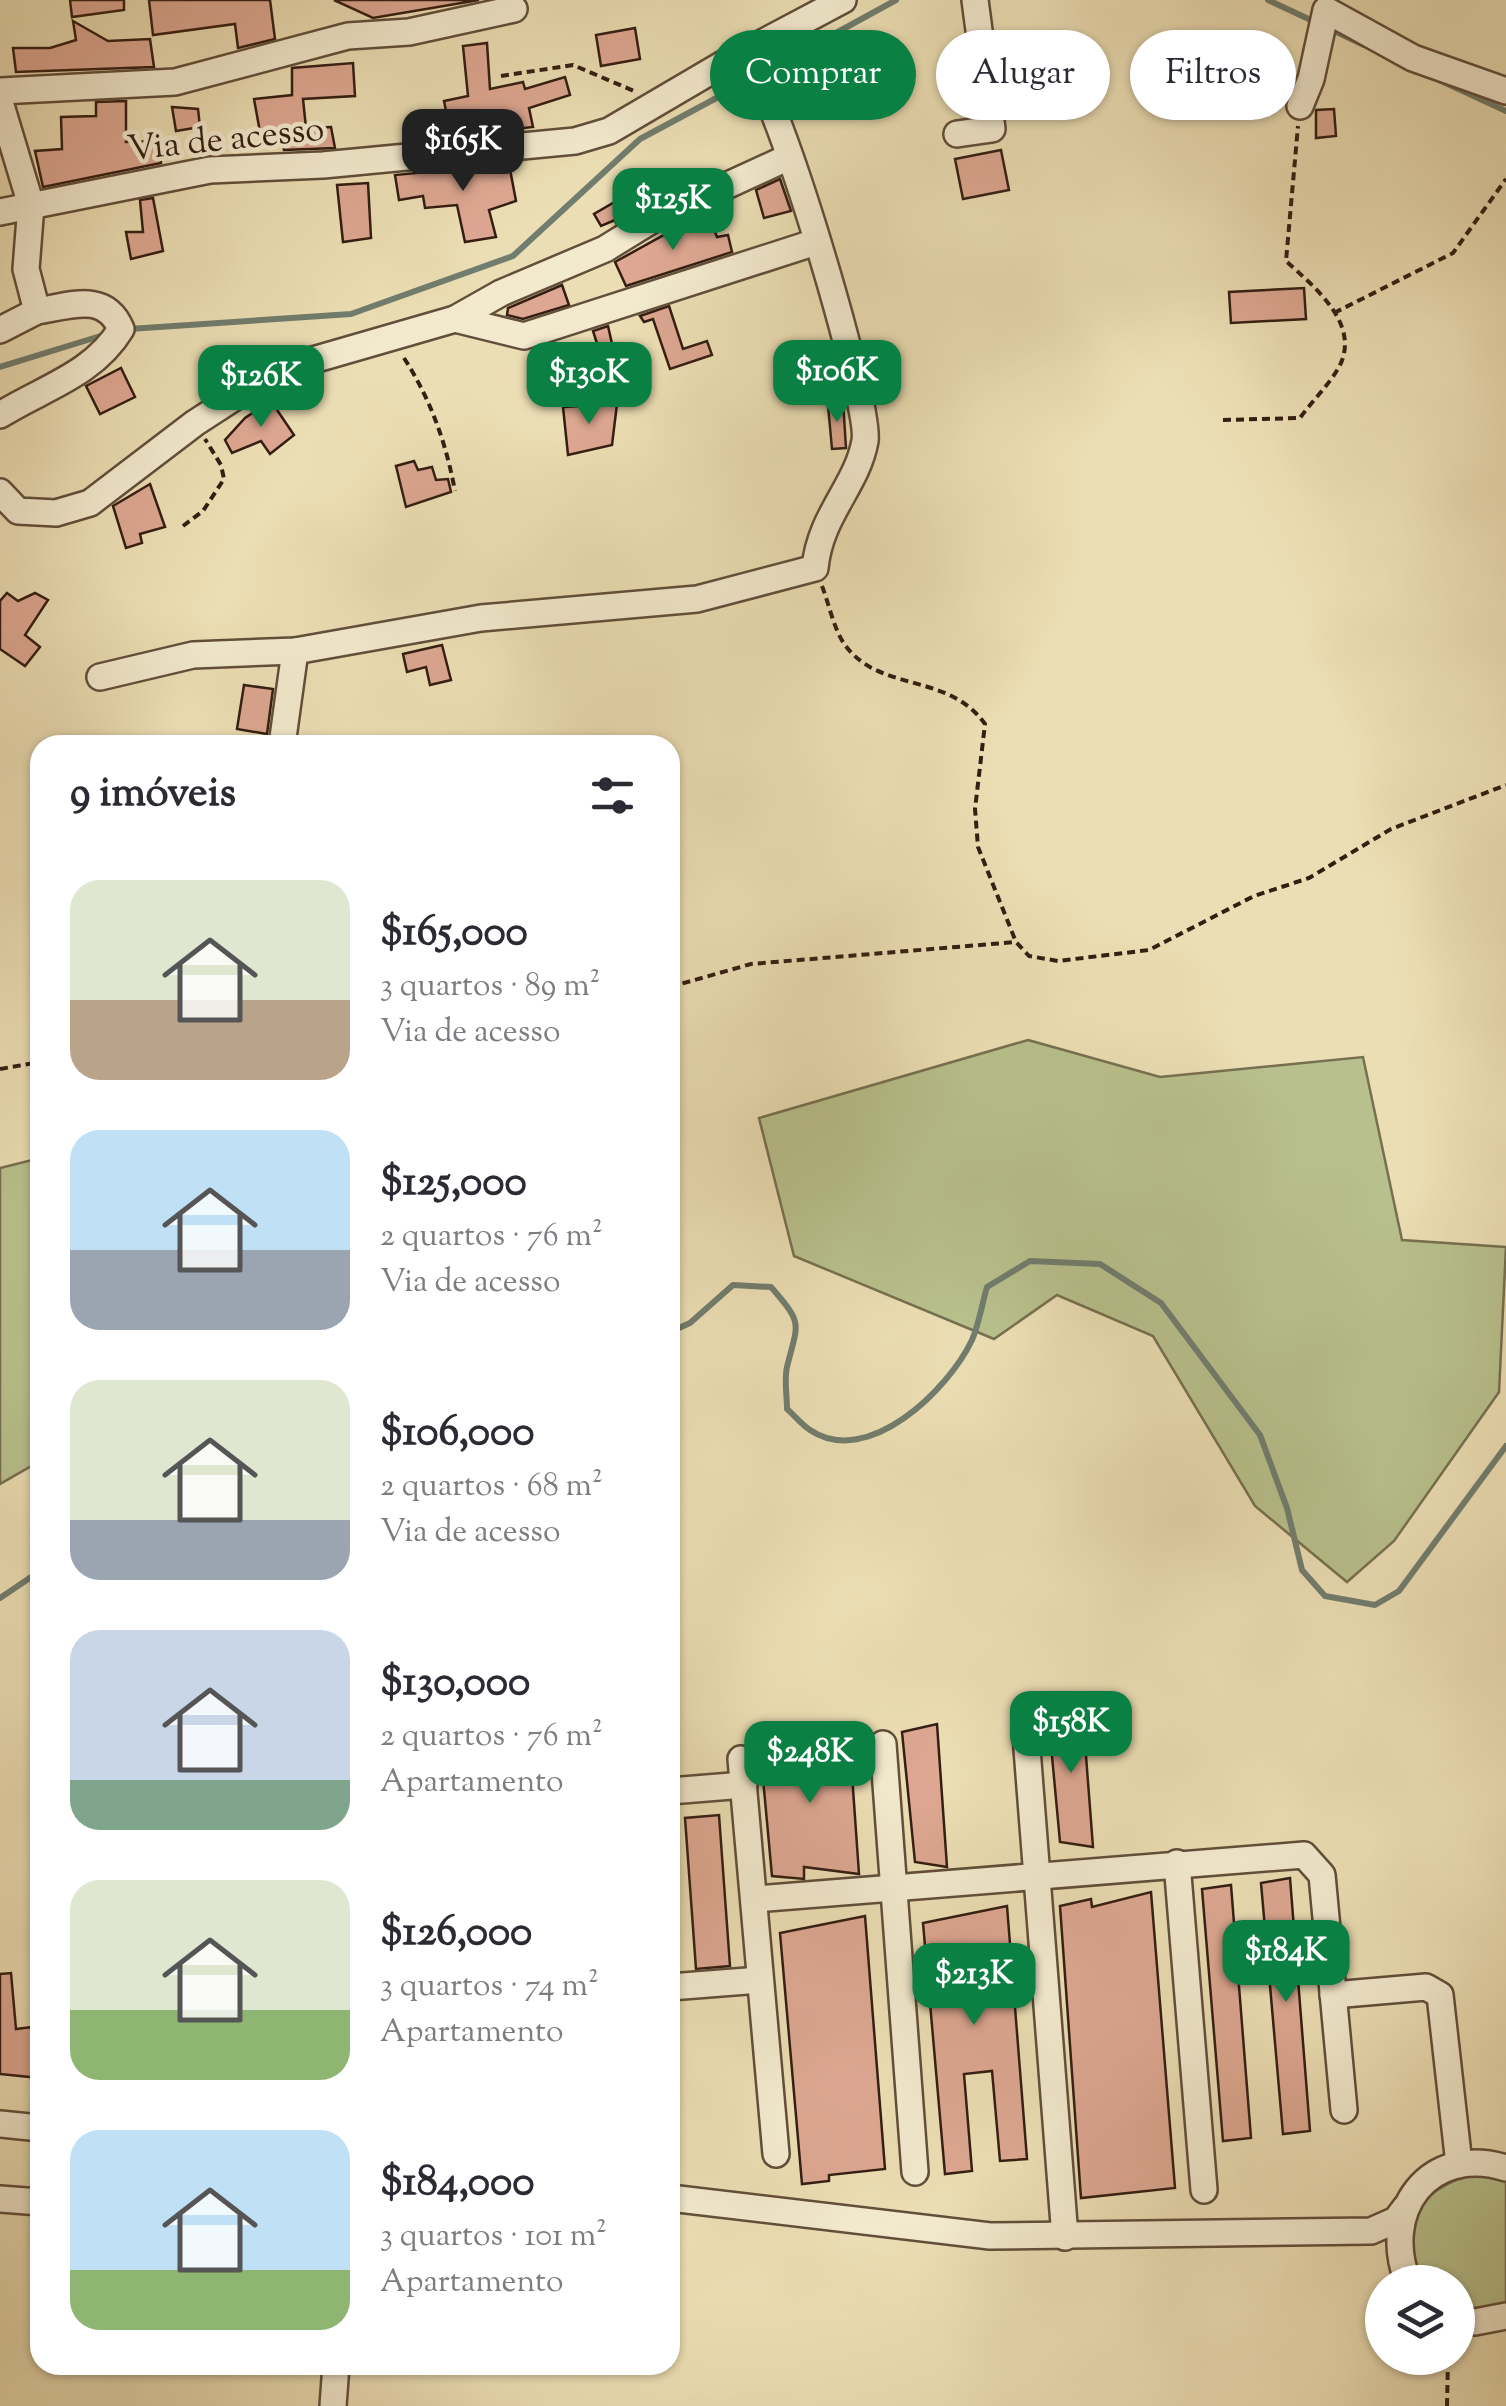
<!DOCTYPE html>
<html lang="pt">
<head>
<meta charset="utf-8">
<style>
	body { margin:0; font-family:"Sorts Mill Goudy",serif; background:#f7f7f7; color:#2b2b33; height:100vh; display:flex; flex-direction:column; font-size:38px; white-space:nowrap }
	* { box-sizing:border-box; margin:0 }
	p { font-size:32px; color:#7c7c81 }
	.icon { flex:none; width:55px; height:55px; fill:none; stroke:currentColor; stroke-width:2; stroke-linecap:round; stroke-linejoin:round }
	.map { position:relative; flex:1; overflow:hidden }
	.details { position:absolute; left:30px; top:735px; width:650px; height:1640px; display:flex; flex-direction:column; background:#fff; border-radius:30px; box-shadow:0 2px 8px #0004 }
	.details>* { flex:none }
	.top-card { position:absolute; left:710px; top:30px; width:645px; height:90px; display:flex; gap:20px }
	.tools { position:absolute; left:1365px; top:2265px; display:grid; gap:20px }
	.tools a { display:grid; place-items:center; width:110px; height:110px; border-radius:50%; background:#fff; box-shadow:0 2px 8px #0004; font-size:50px }
	.price { position:absolute; translate:-50% -85px; padding:0 22px; border-radius:20px; background:#0b8043; color:#fff; font-size:32px; line-height:65px; filter:drop-shadow(0 2px 5px #0008) }
	.price::after { content:''; position:absolute; left:50%; top:60px; width:30px; height:22px; margin-left:-15px; background:inherit; clip-path:polygon(0 0,100% 0,50% 100%) }
	.price.on { background:#222; color:#fff }
	ul { padding:0; list-style:none }
	li { display:flex; align-items:center; gap:30px; height:250px; padding:0 40px }
	li span { display:grid; place-items:center; flex:none; width:280px; height:200px; border-radius:30px; color:#555 }
	li>.icon { margin-inline-start:auto }
	span .icon { width:120px; height:120px; fill:#fffc; stroke-width:1 }
	li b { font-size:42px }
	h2 { display:flex; justify-content:space-between; align-items:center; height:120px; padding:0 40px; font-size:42px }
	.chip { padding:0 35px; border-radius:45px; background:#fff; box-shadow:0 2px 8px #0004; font-size:35px; line-height:90px }
	.chip.on { background:#0b8043; color:#fff }
	.map>svg:first-child { display:block }
	.green { fill:#b8c18d; stroke:#767050; stroke-width:2.5 }
	.lines { fill:none; stroke-linecap:round; stroke-linejoin:round }
	.stream { stroke:#717d6e; stroke-width:6 }
	.building { fill:#dda791; stroke:#341e12; stroke-width:2.5 }
	.minor-casing { stroke:#624e3a; stroke-width:30 }
	.path { stroke:#341e12; stroke-width:4; stroke-dasharray:8 5; stroke-linecap:butt }
	.minor { stroke:#f3eace; stroke-width:25 }
	.labels { text-anchor:middle; dominant-baseline:central; stroke-width:9; stroke-linejoin:round; paint-order:stroke }
	.street-label { font-size:35px; fill:#341e12; stroke:#f3eace }
</style>
</head>
<body>
<div class="map">
<svg width="1506" height="2406" viewBox="0 0 1506 2406">
	<rect width="100%" height="100%" fill="#ecdeb4"/>
	<filter id="stains"><feTurbulence type="fractalNoise" baseFrequency=".002" numOctaves="4"/><feColorMatrix values="0 0 0 0 .2 0 0 0 0 .09 0 0 0 0 .02 0 0 0 .5 -.17"/></filter>
	<radialGradient id="worn" r=".72"><stop offset=".6" stop-color="#630" stop-opacity="0"/><stop offset="1" stop-color="#630" stop-opacity=".3"/></radialGradient>
	<!-- green -->
	<g class="green">
		<path d="M 1028,1040 L 1160,1077 L 1363,1057 L 1402,1240 L 1506,1247 L 1499,1392 L 1394,1541 L 1347,1582 L 1255,1506 L 1153,1336 L 1057,1295 L 994,1339 L 794,1256 L 759,1118 Z"/>
		<path d="M 40,1158 L 40,1461 L 0,1484 L 0,1168 Z"/>
		<path d="M 1486,2174 L 1506,2180 L 1506,2303 L 1475,2311 L 1458,2307 L 1458,2282 L 1423,2282 C 1383,2228 1429,2177 1486,2174 Z"/>
	</g>
	<g class="lines">
		<!-- stream -->
		<g class="stream">
			<path d="M 1268,0 L 1315,22"/>
			<path d="M 1330,29 L 1364,45"/>
			<path d="M 761,74 L 896,0"/>
			<path d="M 1439,80 L 1506,111"/>
			<path d="M 129,329 L 351,314 L 513,256 L 640,139 L 750,80"/>
			<path d="M 0,367 L 107,334"/>
			<path d="M 670,1332 L 690,1323 L 733,1285 L 771,1287 C 804,1325 798,1322 787,1367 C 784,1379 787,1396 787,1409 C 795,1416 802,1425 810,1430 C 868,1469 949,1389 972,1340 C 979,1324 982,1304 987,1287 L 1030,1261 L 1100,1264 L 1161,1303 L 1260,1435 L 1287,1508 L 1302,1570 L 1325,1596 L 1375,1605 L 1399,1591 L 1506,1446"/>
			<path d="M 0,1598 L 40,1571"/>
		</g>
	</g>
	<!-- building -->
	<g class="building">
		<path d="M 70,0 L 124,0 L 124,10 L 72,17 Z"/>
		<path d="M 149,0 L 270,0 L 275,39 L 238,48 L 235,24 L 153,35 Z"/>
		<path d="M 334,0 L 479,0 L 373,18 Z"/>
		<path d="M 73,21 L 108,41 L 150,39 L 154,67 L 16,72 L 13,48 L 50,48 L 76,40 Z"/>
		<path d="M 635,28 L 640,59 L 601,66 L 596,35 Z"/>
		<path d="M 487,43 L 490,89 L 523,82 L 525,89 L 565,77 L 570,95 L 529,108 L 533,127 L 451,136 L 444,101 L 468,96 L 463,46 Z"/>
		<path d="M 353,63 L 355,96 L 303,99 L 306,128 L 331,127 L 335,148 L 284,150 L 280,129 L 260,132 L 254,99 L 292,95 L 292,68 Z"/>
		<path d="M 126,101 L 126,142 L 159,141 L 161,163 L 43,187 L 35,151 L 62,149 L 61,117 L 96,116 L 96,102 Z"/>
		<path d="M 172,107 L 198,109 L 200,127 L 176,131 Z"/>
		<path d="M 1334,109 L 1336,136 L 1316,138 L 1316,110 Z"/>
		<path d="M 1001,150 L 1009,190 L 963,199 L 955,159 Z"/>
		<path d="M 509,164 L 516,201 L 489,210 L 496,237 L 465,242 L 457,205 L 425,208 L 423,196 L 399,200 L 395,175 Z"/>
		<path d="M 780,179 L 791,211 L 764,218 L 756,190 Z"/>
		<path d="M 368,183 L 371,238 L 343,242 L 337,185 Z"/>
		<path d="M 625,196 L 641,208 L 616,223 L 615,220 L 601,226 L 594,214 Z"/>
		<path d="M 153,198 L 163,251 L 131,259 L 126,232 L 143,232 L 140,200 Z"/>
		<path d="M 691,220 L 696,228 L 712,224 L 717,237 L 728,235 L 732,252 L 626,286 L 615,262 Z"/>
		<path d="M 562,285 L 569,305 L 523,319 L 507,315 L 508,308 Z"/>
		<path d="M 1304,288 L 1306,319 L 1231,323 L 1229,292 Z"/>
		<path d="M 669,306 L 683,349 L 707,341 L 712,355 L 670,369 L 653,319 L 644,322 L 640,316 Z"/>
		<path d="M 608,326 L 615,357 L 603,362 L 593,331 Z"/>
		<path d="M 121,368 L 135,397 L 100,414 L 86,386 Z"/>
		<path d="M 271,401 L 294,435 L 270,454 L 261,441 L 232,453 L 225,440 L 245,418 Z"/>
		<path d="M 843,401 L 846,448 L 832,449 L 828,405 Z"/>
		<path d="M 617,404 L 612,445 L 568,455 L 563,407 Z"/>
		<path d="M 414,461 L 418,470 L 432,467 L 436,480 L 448,479 L 451,492 L 406,507 L 396,466 Z"/>
		<path d="M 150,484 L 165,527 L 140,534 L 142,543 L 126,548 L 113,506 Z"/>
		<path d="M 7,593 L 18,601 L 35,593 L 48,600 L 25,635 L 40,647 L 25,666 L 0,649 L 0,601 Z"/>
		<path d="M 442,645 L 451,680 L 430,685 L 426,667 L 407,672 L 403,654 Z"/>
		<path d="M 244,685 L 273,689 L 267,734 L 237,729 Z"/>
		<path d="M 1082,1704 L 1093,1847 L 1060,1842 L 1048,1713 Z"/>
		<path d="M 937,1724 L 947,1867 L 915,1862 L 902,1732 Z"/>
		<path d="M 849,1732 L 859,1874 L 804,1867 L 804,1879 L 772,1876 L 760,1746 L 795,1738 L 795,1745 Z"/>
		<path d="M 719,1815 L 730,1966 L 696,1969 L 685,1818 Z"/>
		<path d="M 1290,1878 L 1310,2131 L 1283,2134 L 1261,1883 Z"/>
		<path d="M 1231,1885 L 1251,2138 L 1223,2141 L 1202,1889 Z"/>
		<path d="M 1151,1892 L 1175,2188 L 1081,2198 L 1060,1906 L 1091,1899 L 1092,1907 Z"/>
		<path d="M 1007,1906 L 1027,2159 L 1000,2161 L 992,2071 L 964,2074 L 972,2171 L 945,2174 L 923,1923 Z"/>
		<path d="M 865,1916 L 885,2169 L 829,2175 L 829,2181 L 802,2184 L 780,1933 Z"/>
		<path d="M 11,1973 L 16,2029 L 40,2026 L 40,2078 L 0,2074 L 0,1974 Z"/>
	</g>
	<g class="lines">
		<!-- minor casing -->
		<g class="minor-casing">
			<g id="minor">
				<path d="M 730,60 L 843,0"/>
				<path d="M 0,91 L 175,82 L 348,36 L 409,32 L 514,9"/>
				<path d="M 0,102 L 31,205 L 26,269 L 37,311 C 70,306 105,291 121,329 C 93,375 43,388 0,415"/>
				<path d="M 1300,106 L 1311,79 L 1326,10 L 1413,58 L 1506,91"/>
				<path d="M 957,134 L 992,129 L 975,0"/>
				<path d="M 0,212 L 210,170 L 323,165 L 575,141 L 609,131 L 730,60 C 738,65 750,70 756,77 C 781,105 871,405 865,441 C 857,486 820,515 815,568 L 697,599 L 481,618 L 295,651 L 193,655 L 100,677"/>
				<path d="M 455,319 L 501,293 L 605,249 L 652,220 L 789,157"/>
				<path d="M 0,330 L 37,311"/>
				<path d="M 0,492 L 18,511 L 56,513 L 90,503 L 195,423 L 275,371 L 455,319 L 524,336 L 816,242"/>
				<path d="M 282,745 L 295,651"/>
				<path d="M 1026,1736 L 1065,2237"/>
				<path d="M 883,1744 L 915,2172"/>
				<path d="M 741,1759 L 776,2154"/>
				<path d="M 670,1791 L 744,1785"/>
				<path d="M 1177,1863 L 1204,2190"/>
				<path d="M 755,1899 L 1304,1855 L 1322,1875 L 1344,2110"/>
				<path d="M 670,1987 L 760,1980"/>
				<path d="M 1333,1995 L 1426,1987 L 1440,1995 L 1459,2164"/>
				<path d="M 0,2124 L 40,2128"/>
				<path d="M 670,2198 L 990,2236 L 1371,2231 L 1396,2220 L 1405,2208"/>
				<path d="M 0,2199 L 40,2202"/>
				<path d="M 1408,2282 C 1380,2212 1428,2144 1506,2168"/>
				<path d="M 1458,2319 L 1475,2322 L 1506,2316"/>
				<path d="M 333,2406 L 336,2365"/>
			</g>
		</g>
		<!-- path -->
		<g class="path">
			<path d="M 501,76 L 573,65 L 634,91"/>
			<path d="M 1334,313 L 1453,253 L 1506,179"/>
			<path d="M 404,358 C 431,400 446,443 455,491"/>
			<path d="M 1223,420 L 1300,418 C 1312,401 1329,385 1339,367 C 1362,324 1313,286 1286,261 L 1298,126"/>
			<path d="M 183,526 L 203,511 L 224,479 L 221,465 L 205,439"/>
			<path d="M 822,586 C 829,604 834,630 845,645 C 880,693 948,672 985,724 L 975,809 L 978,847 L 1016,942 L 1029,956 L 1058,961 L 1149,950 L 1254,896 L 1309,878 L 1391,829 L 1506,785"/>
			<path d="M 670,987 L 751,964 L 1016,942"/>
			<path d="M 0,1069 L 40,1062"/>
			<path d="M 1447,2406 L 1448,2358"/>
		</g>
		<!-- minor -->
		<use href="#minor" class="minor"/>
	</g>
	<g class="labels">
		<!-- street labels -->
		<g class="street-label">
			<text transform="translate(226 141) rotate(-6)">Via de acesso</text>
		</g>
	</g>
	<rect width="100%" height="100%" filter="url(#stains)"/>
	<rect width="100%" height="100%" fill="url(#worn)"/>
</svg>
<div class="tools">
<a><svg class="icon" aria-label="layers" viewBox="0 0 24 24"><path d="M12 4l9 5-9 5-9-5zM3 14l9 5 9-5"/></svg></a>
</div>
<b class="price on" style="left:463px;top:194px">$165K</b>
<b class="price" style="left:673px;top:253px">$125K</b>
<b class="price" style="left:837px;top:425px">$106K</b>
<b class="price" style="left:589px;top:427px">$130K</b>
<b class="price" style="left:261px;top:430px">$126K</b>
<b class="price" style="left:1071px;top:1776px">$158K</b>
<b class="price" style="left:810px;top:1806px">$248K</b>
<b class="price" style="left:1286px;top:2005px">$184K</b>
<b class="price" style="left:974px;top:2028px">$213K</b>
<div class="top-card">
<a class="chip on">Comprar</a>
<a class="chip">Alugar</a>
<a class="chip">Filtros</a>
</div>
<section class="details">
<h2>9 imóveis<svg class="icon" aria-label="filters" viewBox="0 0 24 24"><path d="M4 7h16M4 17h16"/><circle cx="9" cy="7" r="2"/><circle cx="15" cy="17" r="2"/></svg></h2>
<ul>
<li><span style="background:linear-gradient(#dfe7d0 60%,#b9a48a 0)"><svg class="icon" aria-label="home" viewBox="0 0 24 24"><path d="M3 11l9-7 9 7M6 9v11h12V9"/></svg></span><div><b>$165,000</b><p>3 quartos · 89 m²</p><p>Via de acesso</p></div></li>
<li><span style="background:linear-gradient(#bfe0f5 60%,#9aa5b1 0)"><svg class="icon" aria-label="home" viewBox="0 0 24 24"><path d="M3 11l9-7 9 7M6 9v11h12V9"/></svg></span><div><b>$125,000</b><p>2 quartos · 76 m²</p><p>Via de acesso</p></div></li>
<li><span style="background:linear-gradient(#dfe7d0 70%,#9aa5b1 0)"><svg class="icon" aria-label="home" viewBox="0 0 24 24"><path d="M3 11l9-7 9 7M6 9v11h12V9"/></svg></span><div><b>$106,000</b><p>2 quartos · 68 m²</p><p>Via de acesso</p></div></li>
<li><span style="background:linear-gradient(#c9d6e8 75%,#7fa58c 0)"><svg class="icon" aria-label="home" viewBox="0 0 24 24"><path d="M3 11l9-7 9 7M6 9v11h12V9"/></svg></span><div><b>$130,000</b><p>2 quartos · 76 m²</p><p>Apartamento</p></div></li>
<li><span style="background:linear-gradient(#dfe7d0 65%,#8fb573 0)"><svg class="icon" aria-label="home" viewBox="0 0 24 24"><path d="M3 11l9-7 9 7M6 9v11h12V9"/></svg></span><div><b>$126,000</b><p>3 quartos · 74 m²</p><p>Apartamento</p></div></li>
<li><span style="background:linear-gradient(#bfe0f5 70%,#8fb573 0)"><svg class="icon" aria-label="home" viewBox="0 0 24 24"><path d="M3 11l9-7 9 7M6 9v11h12V9"/></svg></span><div><b>$184,000</b><p>3 quartos · 101 m²</p><p>Apartamento</p></div></li>
</ul>
</section>
</div>
</body>
</html>
